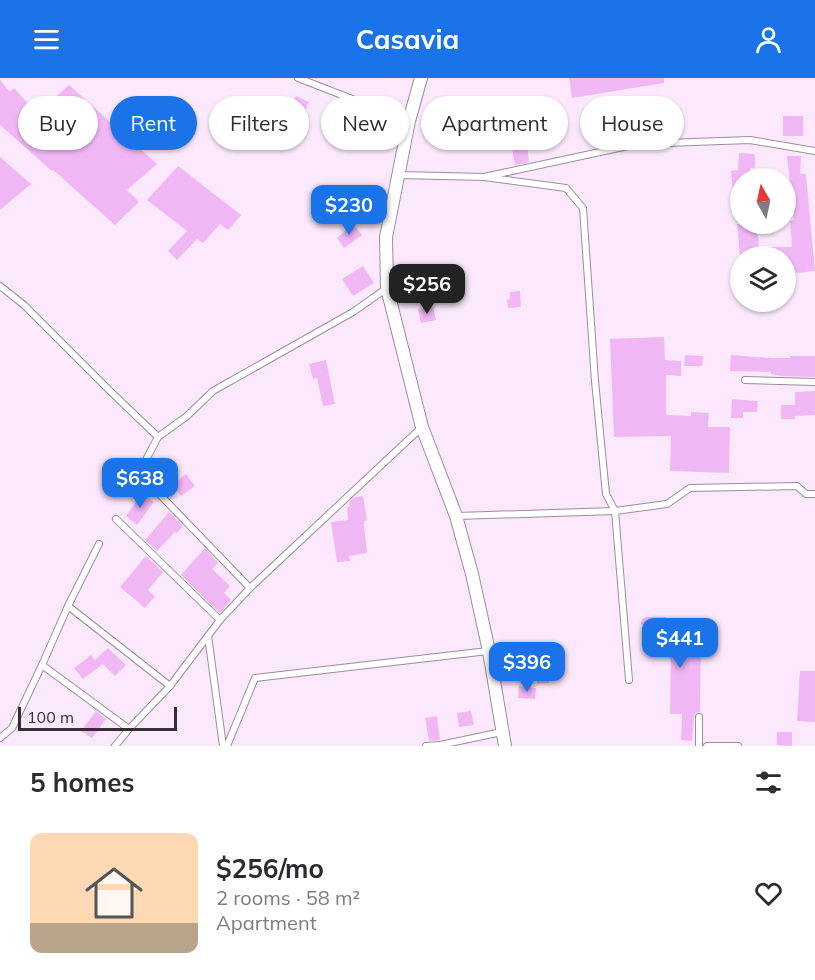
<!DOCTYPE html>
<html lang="en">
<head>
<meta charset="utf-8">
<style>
	body { margin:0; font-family:Mulish,sans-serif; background:#f2f2f3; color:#2b2b33; height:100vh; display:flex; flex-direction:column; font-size:22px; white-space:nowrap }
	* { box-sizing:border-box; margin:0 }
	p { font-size:20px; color:#7c7c81 }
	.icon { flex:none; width:33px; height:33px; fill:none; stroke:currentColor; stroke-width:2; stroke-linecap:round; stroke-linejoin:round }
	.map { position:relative; height:668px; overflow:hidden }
	.drawer { display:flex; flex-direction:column; background:#fff; flex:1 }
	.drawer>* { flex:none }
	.top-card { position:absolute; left:18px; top:18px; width:780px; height:54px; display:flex; gap:12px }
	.needle { width:39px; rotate:351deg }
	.fabs { position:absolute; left:730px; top:90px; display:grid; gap:12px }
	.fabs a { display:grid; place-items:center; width:66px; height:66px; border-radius:50%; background:#fff; box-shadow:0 2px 4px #0004; font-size:30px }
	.scale { position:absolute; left:18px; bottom:15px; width:159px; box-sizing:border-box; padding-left:6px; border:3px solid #352e35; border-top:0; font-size:16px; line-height:21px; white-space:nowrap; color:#352e35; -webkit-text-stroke:4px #fbe8fc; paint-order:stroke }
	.price { position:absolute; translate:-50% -51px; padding:0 14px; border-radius:12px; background:#1a73e8; color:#fff; font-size:20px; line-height:39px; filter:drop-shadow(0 2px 3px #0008) }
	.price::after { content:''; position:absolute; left:50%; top:36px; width:18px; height:14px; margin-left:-9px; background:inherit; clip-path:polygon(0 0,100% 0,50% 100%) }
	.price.selected { background:#222; color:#fff }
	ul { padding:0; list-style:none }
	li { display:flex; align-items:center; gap:18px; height:150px; padding:0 30px }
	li+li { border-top:2px solid #e1e1e2 }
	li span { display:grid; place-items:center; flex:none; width:168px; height:120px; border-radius:12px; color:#555 }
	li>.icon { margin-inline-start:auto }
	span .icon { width:72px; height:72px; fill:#fffc; stroke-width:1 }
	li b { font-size:26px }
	h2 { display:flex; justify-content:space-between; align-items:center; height:72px; padding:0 30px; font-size:26px }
	.chip { padding:0 21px; border-radius:27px; background:#fff; box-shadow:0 2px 4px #0004; font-size:21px; line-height:54px }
	.chip.selected { background:#1a73e8; color:#fff }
	header { display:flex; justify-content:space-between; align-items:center; height:78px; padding:0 30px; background:#1a73e8; color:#fff; font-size:27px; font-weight:700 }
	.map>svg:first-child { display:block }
	.building { fill:#f1b7f5 }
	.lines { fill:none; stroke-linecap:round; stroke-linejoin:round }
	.lane-casing { stroke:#9d8c9e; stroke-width:8 }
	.street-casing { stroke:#9d8c9e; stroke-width:14 }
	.lane { stroke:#fff; stroke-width:6 }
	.street { stroke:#fff; stroke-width:12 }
</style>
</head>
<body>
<header><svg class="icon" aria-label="menu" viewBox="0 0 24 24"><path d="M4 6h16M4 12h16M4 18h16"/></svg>Casavia<svg class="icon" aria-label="person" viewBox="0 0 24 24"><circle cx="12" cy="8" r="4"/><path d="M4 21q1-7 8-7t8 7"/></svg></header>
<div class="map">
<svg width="815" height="668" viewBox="0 0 815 668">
	<rect width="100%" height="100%" fill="#fbe8fc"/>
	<!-- building -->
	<g class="building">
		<path d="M 569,0 L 664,0 L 664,5 L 572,20 Z"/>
		<path d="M 0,2 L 10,14 L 14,10 L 32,30 L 39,34 L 69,7 L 157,86 L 127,112 L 139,124 L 115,147 L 53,92 L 52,93 L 0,47 Z"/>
		<path d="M 296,18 L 309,24 L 302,40 L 289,34 Z"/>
		<rect x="783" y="38" width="20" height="20"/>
		<path d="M 678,43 L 680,59 L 649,60 L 647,48 Z"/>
		<path d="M 629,49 L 631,62 L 614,66 L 612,52 Z"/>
		<path d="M 527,67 L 529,84 L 515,87 L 512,69 Z"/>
		<path d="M 739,75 L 755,76 L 755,90 L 750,90 L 752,100 L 741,100 L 741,134 L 735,134 L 731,93 L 738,92 Z"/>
		<path d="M 787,78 L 801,78 L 800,96 L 806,96 L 815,193 L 786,196 L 786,178 L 740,178 L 737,146 L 757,146 L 759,169 L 792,169 L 790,143 L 794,142 Z"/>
		<path d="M 0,79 L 31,106 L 0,132 Z"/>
		<path d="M 178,88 L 241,137 L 228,152 L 220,146 L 203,165 L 197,161 L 177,182 L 168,173 L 187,153 L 147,122 Z"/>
		<path d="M 353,146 L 362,157 L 344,170 L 337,160 Z"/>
		<path d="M 363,188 L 374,205 L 353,218 L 342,201 Z"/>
		<path d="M 520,213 L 521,229 L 508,230 L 507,222 L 510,221 L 510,214 Z"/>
		<path d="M 433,228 L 436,242 L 421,245 L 418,231 Z"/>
		<path d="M 664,259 L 665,282 L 681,283 L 681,298 L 666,297 L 666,337 L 691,338 L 691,334 L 709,335 L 708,349 L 730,349 L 729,395 L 670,393 L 671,358 L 614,359 L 610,261 Z"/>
		<path d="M 685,277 L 703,278 L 702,288 L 684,288 Z"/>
		<path d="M 731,277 L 772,280 L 790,280 L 790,278 L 815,278 L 815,299 L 781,298 L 771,296 L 771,294 L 730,293 Z"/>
		<path d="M 326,282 L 335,326 L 323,328 L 317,300 L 313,301 L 309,286 Z"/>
		<path d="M 815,313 L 815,337 L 795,338 L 795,341 L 781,341 L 781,327 L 795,327 L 795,314 Z"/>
		<path d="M 732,321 L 758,323 L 757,334 L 743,334 L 743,340 L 731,340 Z"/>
		<path d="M 186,396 L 195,408 L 181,418 L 172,407 Z"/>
		<path d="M 142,416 L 154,424 L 137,447 L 126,438 Z"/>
		<path d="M 363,418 L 367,442 L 364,443 L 364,448 L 367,475 L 349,478 L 350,483 L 337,484 L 331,444 L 348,442 L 347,429 L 350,428 L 349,424 L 355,419 Z"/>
		<path d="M 169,434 L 183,448 L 177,455 L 175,454 L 157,473 L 145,462 Z"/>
		<path d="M 205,470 L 218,485 L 212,491 L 230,508 L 224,515 L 231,522 L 220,535 L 181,497 Z"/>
		<path d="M 146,478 L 163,494 L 148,512 L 155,518 L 145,530 L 120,509 Z"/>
		<path d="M 646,539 L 666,539 L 667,553 L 701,553 L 700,634 L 696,635 L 694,638 L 692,663 L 681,662 L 682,636 L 670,636 L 671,567 L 643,567 L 642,561 L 650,554 L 641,546 L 642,541 Z"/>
		<path d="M 108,570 L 126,587 L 115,598 L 103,586 L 83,601 L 74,590 L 91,577 L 95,582 Z"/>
		<path d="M 547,590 L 549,605 L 537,606 L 535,591 Z"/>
		<path d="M 800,593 L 815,593 L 815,644 L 797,643 Z"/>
		<path d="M 519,608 L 536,610 L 535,621 L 518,620 Z"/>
		<path d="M 96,633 L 106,641 L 92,660 L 81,653 Z"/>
		<path d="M 471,633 L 474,647 L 459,649 L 457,635 Z"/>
		<path d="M 437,638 L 440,662 L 429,663 L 425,640 Z"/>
		<path d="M 777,654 L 792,654 L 792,668 L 777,667 Z"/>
	</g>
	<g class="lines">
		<!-- lane casing -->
		<g class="lane-casing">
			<g id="lane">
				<path d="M 298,0 L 409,43"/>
				<path d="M 399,97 L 484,99 L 637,66 L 750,62 L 815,73"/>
				<path d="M 484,99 L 566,110 L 583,130 L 595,303 L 606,416 L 615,433 L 629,602"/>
				<path d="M 0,208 L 24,227 L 109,312 L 158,359 L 139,395 L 250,510"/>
				<path d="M 745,302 L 815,304"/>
				<path d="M 158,359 L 187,338 L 213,313 L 353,234 L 387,210"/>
				<path d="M 457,438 L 615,433 L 667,426 L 690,410 L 797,408 L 806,416 L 815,416"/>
				<path d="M 116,441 L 220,542"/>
				<path d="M 99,466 L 68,528 L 42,587 L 129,651"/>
				<path d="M 68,528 L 170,608"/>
				<path d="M 208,558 L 223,668"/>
				<path d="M 0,660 L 12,650 L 42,587"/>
				<path d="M 115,668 L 129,651 L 170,608 L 220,542 L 250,510 L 422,349"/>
				<path d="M 227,668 L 255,600 L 488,573"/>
				<path d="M 426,668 L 440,667 L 502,654"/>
				<path d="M 699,668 L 699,639"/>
				<path d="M 707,668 L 738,668"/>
			</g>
		</g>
		<!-- street casing -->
		<g class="street-casing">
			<path id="street" d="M 421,0 L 409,43 L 386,159 L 387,210 L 422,349 L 456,438 L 472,496 L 489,573 L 505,668"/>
		</g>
		<!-- lane -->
		<use href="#lane" class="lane"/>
		<!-- street -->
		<use href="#street" class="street"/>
	</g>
</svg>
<div class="fabs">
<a><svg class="needle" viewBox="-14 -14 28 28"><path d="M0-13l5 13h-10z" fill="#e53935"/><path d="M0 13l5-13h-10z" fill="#7c7c81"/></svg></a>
<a><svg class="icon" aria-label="layers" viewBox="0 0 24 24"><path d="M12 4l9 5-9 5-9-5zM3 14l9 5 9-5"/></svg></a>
</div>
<div class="scale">100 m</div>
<b class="price" style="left:349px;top:158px">$230</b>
<b class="price selected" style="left:427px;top:237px">$256</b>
<b class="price" style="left:140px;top:431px">$638</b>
<b class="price" style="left:680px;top:591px">$441</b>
<b class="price" style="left:527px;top:615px">$396</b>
<div class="top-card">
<a class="chip">Buy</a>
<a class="chip selected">Rent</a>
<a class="chip">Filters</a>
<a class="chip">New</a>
<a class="chip">Apartment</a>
<a class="chip">House</a>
</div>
</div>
<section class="drawer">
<h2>5 homes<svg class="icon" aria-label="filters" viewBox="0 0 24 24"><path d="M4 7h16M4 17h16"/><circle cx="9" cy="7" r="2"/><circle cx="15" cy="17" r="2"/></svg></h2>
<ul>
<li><span style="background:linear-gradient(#ffd9b3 75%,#b9a48a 0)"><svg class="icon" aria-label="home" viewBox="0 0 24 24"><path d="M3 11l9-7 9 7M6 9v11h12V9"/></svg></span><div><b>$256/mo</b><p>2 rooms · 58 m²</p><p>Apartment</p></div><svg class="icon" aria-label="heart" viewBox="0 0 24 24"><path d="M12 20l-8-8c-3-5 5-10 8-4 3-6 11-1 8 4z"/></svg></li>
</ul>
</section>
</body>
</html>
